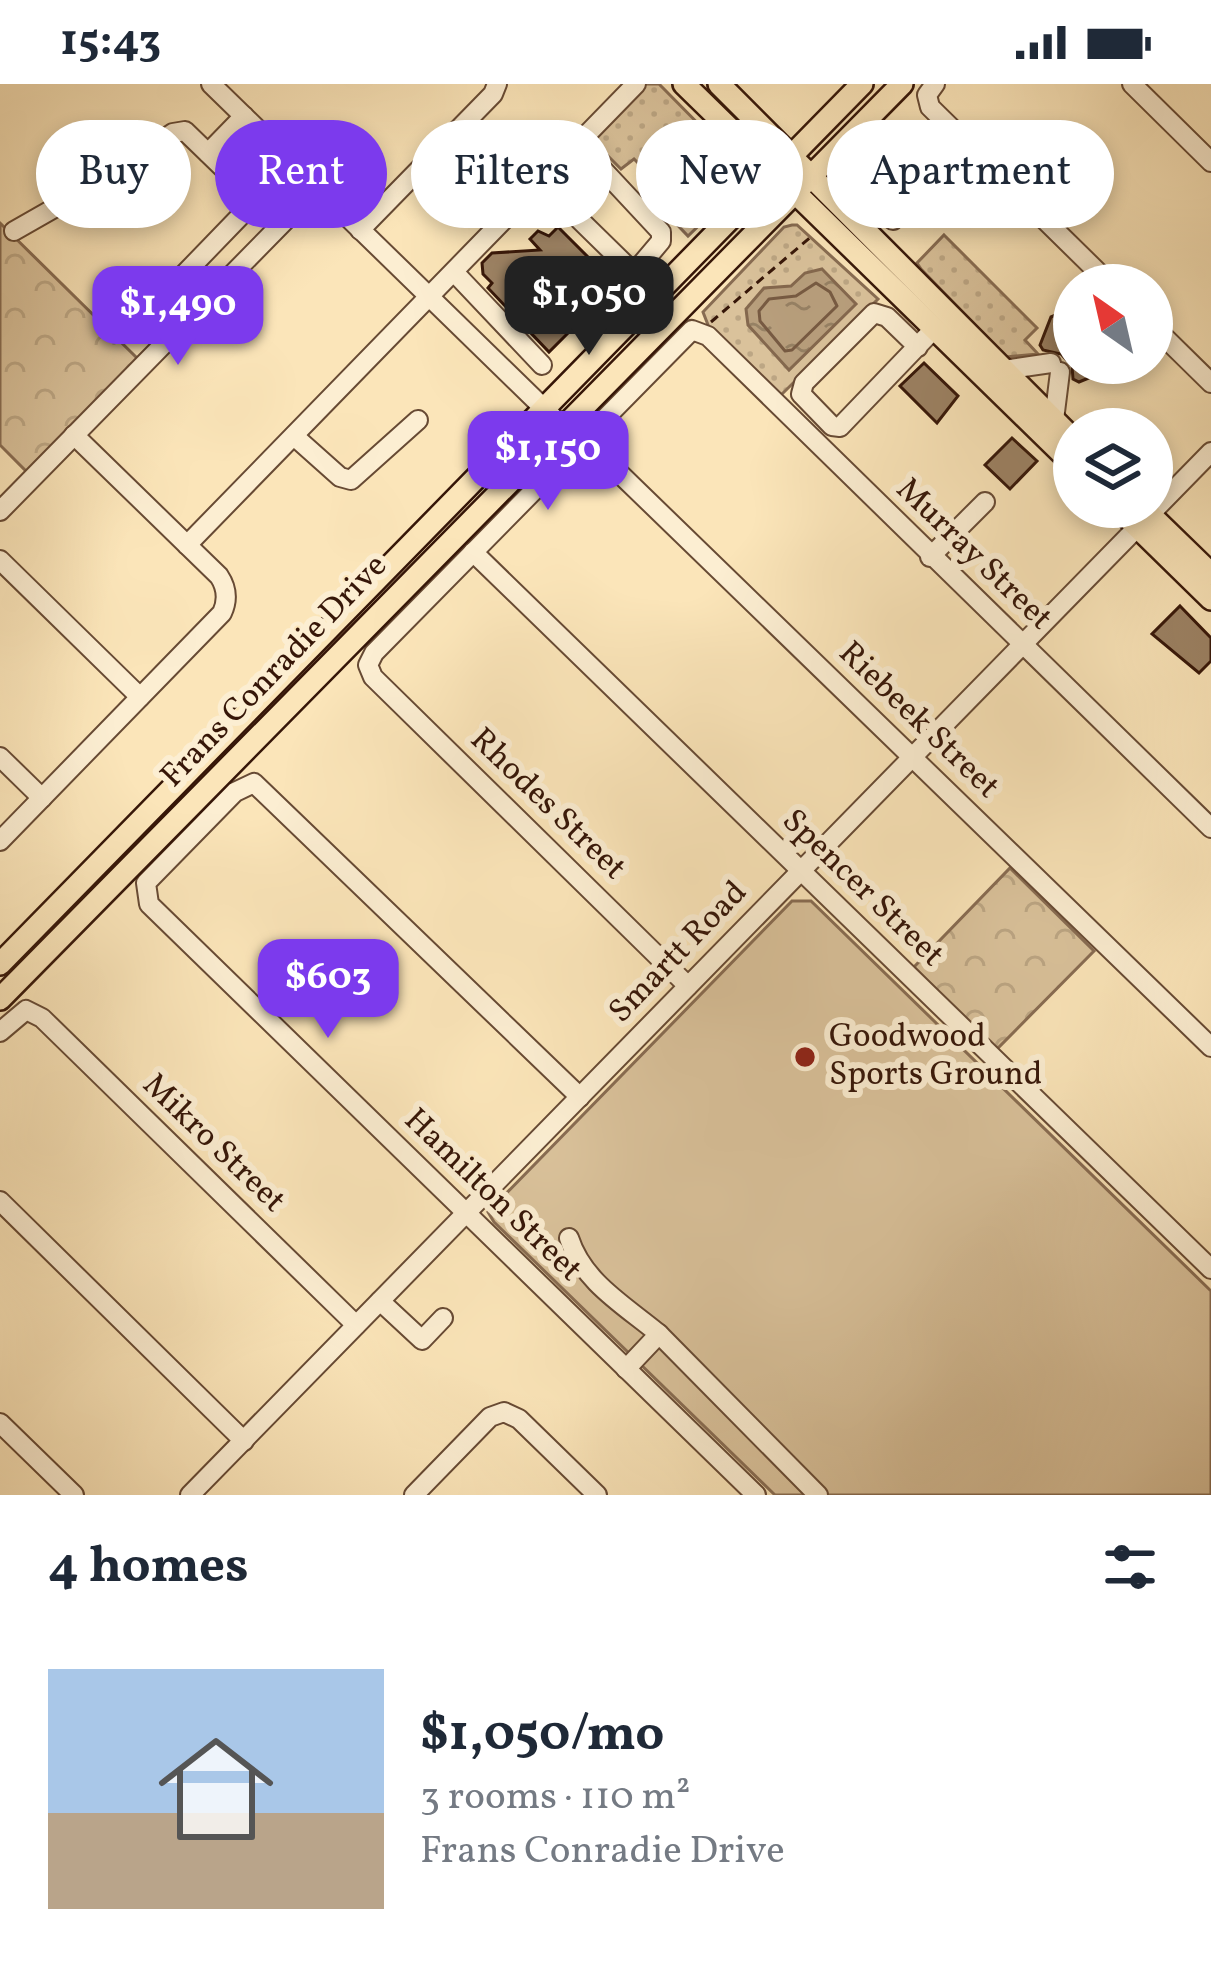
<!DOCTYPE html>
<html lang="en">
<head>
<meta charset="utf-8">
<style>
	body { margin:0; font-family:Vollkorn,serif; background:#f6f6f7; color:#1f2937; height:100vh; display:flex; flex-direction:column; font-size:45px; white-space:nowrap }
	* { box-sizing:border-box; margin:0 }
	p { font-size:39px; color:#747a83 }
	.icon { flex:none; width:66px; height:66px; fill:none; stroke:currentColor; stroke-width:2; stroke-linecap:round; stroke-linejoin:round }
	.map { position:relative; height:1411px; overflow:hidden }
	.panel { display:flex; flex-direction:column; background:#fff; flex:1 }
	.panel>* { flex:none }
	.top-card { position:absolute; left:36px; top:36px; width:1140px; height:108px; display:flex; gap:24px }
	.needle { width:78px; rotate:326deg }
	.buttons { position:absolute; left:1053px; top:180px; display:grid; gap:24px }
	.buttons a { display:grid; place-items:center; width:120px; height:120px; border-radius:50%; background:#fff; box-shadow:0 6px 18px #0003; font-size:60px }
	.price { position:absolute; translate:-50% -102px; padding:0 27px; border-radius:24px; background:#7c3aed; color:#fff; font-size:39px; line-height:78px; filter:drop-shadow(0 3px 6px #0008) }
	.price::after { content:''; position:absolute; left:50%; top:72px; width:36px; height:27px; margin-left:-18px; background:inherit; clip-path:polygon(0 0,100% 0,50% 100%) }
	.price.on { background:#222; color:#fff }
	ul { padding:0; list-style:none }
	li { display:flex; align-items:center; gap:36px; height:300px; padding:0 48px }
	li span { display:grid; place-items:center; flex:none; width:336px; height:240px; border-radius:0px; color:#555 }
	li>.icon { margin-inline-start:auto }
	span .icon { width:144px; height:144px; fill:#fffc; stroke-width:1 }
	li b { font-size:51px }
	h2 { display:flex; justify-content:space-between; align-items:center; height:144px; padding:0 48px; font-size:51px }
	.pill { padding:0 42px; border-radius:54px; background:#fff; box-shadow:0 6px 18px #0003; font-size:42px; line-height:108px }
	.pill.on { background:#7c3aed; color:#fff }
	.status { display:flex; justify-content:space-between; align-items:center; height:84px; padding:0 60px; background:#fff; direction:ltr }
	.status svg { height:33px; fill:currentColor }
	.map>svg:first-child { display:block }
	.grass { fill:url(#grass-dots); stroke:#886c52; stroke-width:3 }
	.park { fill:url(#park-crowns); stroke:#886c52; stroke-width:3 }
	.pitch { fill:#dac29b; stroke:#886c52; stroke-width:3 }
	.water { fill:url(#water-ripples); stroke:#84684e; stroke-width:3 }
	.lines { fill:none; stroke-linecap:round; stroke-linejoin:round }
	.shore { stroke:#775a42; stroke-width:3 }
	.building { fill:#9c8264; stroke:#361608; stroke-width:3 }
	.minor-casing { stroke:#674a34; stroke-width:22 }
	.major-casing { stroke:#361608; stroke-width:26 }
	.path { stroke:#361608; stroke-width:3; stroke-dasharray:9 6; stroke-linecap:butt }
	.minor { stroke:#fceed2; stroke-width:18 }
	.major { stroke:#fbe5b9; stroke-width:21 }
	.poi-dot { fill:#8f2418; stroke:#fceed2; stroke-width:4.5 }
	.labels { text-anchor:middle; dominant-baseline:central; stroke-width:12; stroke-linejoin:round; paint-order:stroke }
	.street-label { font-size:33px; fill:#361608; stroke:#fceed2 }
	.poi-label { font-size:33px; fill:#361608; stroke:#fceed2; text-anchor:start }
</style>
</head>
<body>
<div class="status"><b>15:43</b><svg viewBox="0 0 49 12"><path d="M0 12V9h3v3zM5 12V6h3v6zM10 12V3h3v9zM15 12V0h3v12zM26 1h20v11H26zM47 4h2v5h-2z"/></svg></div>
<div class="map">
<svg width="1211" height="1411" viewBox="0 0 1211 1411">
	<defs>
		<pattern id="grass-dots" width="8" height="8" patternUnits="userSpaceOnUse" patternTransform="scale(3)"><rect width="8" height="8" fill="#dac29b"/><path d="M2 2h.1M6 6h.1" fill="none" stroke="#bca684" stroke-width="1.8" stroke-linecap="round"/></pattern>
		<pattern id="park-crowns" width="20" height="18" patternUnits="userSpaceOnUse" patternTransform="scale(3)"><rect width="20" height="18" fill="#dac29b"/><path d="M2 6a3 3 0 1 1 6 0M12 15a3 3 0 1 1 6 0" fill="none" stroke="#bca684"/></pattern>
		<pattern id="water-ripples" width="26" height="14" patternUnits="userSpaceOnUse" patternTransform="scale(3)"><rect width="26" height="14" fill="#b89f7d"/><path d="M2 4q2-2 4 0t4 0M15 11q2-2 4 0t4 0" fill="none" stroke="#968164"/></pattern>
	</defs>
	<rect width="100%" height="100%" fill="#fbe5b9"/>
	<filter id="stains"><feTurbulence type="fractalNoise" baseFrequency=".00167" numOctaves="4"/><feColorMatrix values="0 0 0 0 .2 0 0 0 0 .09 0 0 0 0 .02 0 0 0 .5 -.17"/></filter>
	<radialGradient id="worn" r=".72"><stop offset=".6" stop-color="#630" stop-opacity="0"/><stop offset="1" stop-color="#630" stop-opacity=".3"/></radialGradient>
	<!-- grass -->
	<g class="grass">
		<path d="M 642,0 L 659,0 L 741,83 L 741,100 L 688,152 L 640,102 L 650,91 L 634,75 L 621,85 L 588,52 Z"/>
		<path d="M 792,141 L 797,141 L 878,215 L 779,313 L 710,246 L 703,228 L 784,143 Z"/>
		<path d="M 944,151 L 1037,244 L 1025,256 L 1038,270 L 1006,273 L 921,185 L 917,179 Z"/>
	</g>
	<!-- park -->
	<g class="park">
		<path d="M 0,139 L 139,276 L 28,389 L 0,361 Z"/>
		<path d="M 1010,784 L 1094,867 L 995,967 L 914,883 Z"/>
	</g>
	<!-- pitch -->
	<path class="pitch" d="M 792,817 L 811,817 L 1211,1207 L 1211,1411 L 775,1411 L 494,1138 L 488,1128 Z"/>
	<!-- water -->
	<path class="water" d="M 822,185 L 856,220 L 789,286 L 748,241 L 746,225 L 764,204 L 791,202 L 805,189 Z"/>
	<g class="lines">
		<!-- shore -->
		<path class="shore" d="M 816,199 L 830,208 L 837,222 L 792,266 L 785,267 L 760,237 L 759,227 L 769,215 L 796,212 Z"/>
	</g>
	<!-- building -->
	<g class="building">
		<path d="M 558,143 L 610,195 L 574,233 L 571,246 L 549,268 L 488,204 L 492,199 L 483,190 L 482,179 L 492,169 L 540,166 L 530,155 L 538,147 L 549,152 Z"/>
		<path d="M 1074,223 L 1074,279 L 1125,279 L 1079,298 L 1073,295 L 1072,282 L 1061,270 L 1043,266 L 1040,261 L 1051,233 Z"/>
		<path d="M 924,279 L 958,312 L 937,339 L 900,302 Z"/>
		<path d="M 1012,354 L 1037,377 L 1010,405 L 985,381 Z"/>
		<path d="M 1180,522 L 1211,554 L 1211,577 L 1199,589 L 1152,550 Z"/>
	</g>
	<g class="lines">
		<!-- minor casing -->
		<g class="minor-casing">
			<g id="minor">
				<path d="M 211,0 L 562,342"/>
				<path d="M 935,0 L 927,11 L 930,23 L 1111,201"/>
				<path d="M 1132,0 L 1211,78"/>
				<path d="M 208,69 L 244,32"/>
				<path d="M 540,97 L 634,189 L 661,157 L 661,148 L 578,59"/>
				<path d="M 893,136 L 967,60"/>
				<path d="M 360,146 L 493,10 L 497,0"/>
				<path d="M 14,147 L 100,98 L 173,49 L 185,47 L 252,112 L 253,119 L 135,241"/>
				<path d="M 454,188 L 542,281"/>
				<path d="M 1152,241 L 1211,299"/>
				<path d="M 584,242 L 634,189"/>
				<path d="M 918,263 L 887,233 L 874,229 L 804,299 L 801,310 L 832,342 L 840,343 L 934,245"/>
				<path d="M 1004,286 L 1051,279"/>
				<path d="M 1054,336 L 1060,288"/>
				<path d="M 294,352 L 340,393 L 351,396 L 418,336"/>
				<path d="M 583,354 L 1211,963"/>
				<path d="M 0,427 L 317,104"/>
				<path d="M 187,461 L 636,0"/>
				<path d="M 473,468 L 1211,1185"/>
				<path d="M 930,473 L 985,418"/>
				<path d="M 0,476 L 140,613"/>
				<path d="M 0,673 L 42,714"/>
				<path d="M 0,757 L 222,529 C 228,516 227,504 219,492 L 74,351"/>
				<path d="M 688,902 L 373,593 L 368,581 L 374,569 L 692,246 L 708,252 L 1211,744"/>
				<path d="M 0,948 L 26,926 L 42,934 L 356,1241"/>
				<path d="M 580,1013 L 254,699 L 235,708 L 146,799 L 149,820 L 756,1411"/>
				<path d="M 0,1117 L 244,1357"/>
				<path d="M 569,1154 C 583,1198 624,1221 659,1250 L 626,1285"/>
				<path d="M 380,1217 L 422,1256 L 443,1234"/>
				<path d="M 659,1250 L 818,1411"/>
				<path d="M 0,1339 L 74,1411"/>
				<path d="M 190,1411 L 1211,368"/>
				<path d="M 414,1411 L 490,1333 L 504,1328 L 519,1335 L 597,1411"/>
			</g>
		</g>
		<!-- major casing -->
		<g class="major-casing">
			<g id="major">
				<path d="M 684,0 L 1074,381"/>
				<path d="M 719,0 L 1074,356"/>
				<path d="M 1117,423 L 1211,515"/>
				<path d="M 1142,423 L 1211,490"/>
				<path d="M 0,880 L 862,0"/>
				<path d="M 0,915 L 902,0"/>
			</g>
		</g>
		<!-- path -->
		<path class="path" d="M 711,238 L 813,151"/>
		<!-- minor -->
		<use href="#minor" class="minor"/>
		<!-- major -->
		<use href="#major" class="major"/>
	</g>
	<!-- markers -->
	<circle class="poi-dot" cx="805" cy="973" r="12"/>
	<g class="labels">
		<!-- street labels -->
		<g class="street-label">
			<text transform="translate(973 471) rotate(44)">Murray Street</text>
			<text transform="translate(275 588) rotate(-46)">Frans Conradie Drive</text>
			<text transform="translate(918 637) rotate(44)">Riebeek Street</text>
			<text transform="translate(547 721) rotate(44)">Rhodes Street</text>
			<text transform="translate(862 805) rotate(44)">Spencer Street</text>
			<text transform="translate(679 869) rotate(-46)">Smartt Road</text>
			<text transform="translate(213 1060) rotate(44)">Mikro Street</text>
			<text transform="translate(492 1112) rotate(44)">Hamilton Street</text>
		</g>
		<!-- poi labels -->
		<g class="poi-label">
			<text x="829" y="954">Goodwood<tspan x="829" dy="38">Sports Ground</tspan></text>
		</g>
	</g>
	<rect width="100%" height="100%" filter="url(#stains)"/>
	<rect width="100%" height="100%" fill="url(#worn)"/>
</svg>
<div class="buttons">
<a><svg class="needle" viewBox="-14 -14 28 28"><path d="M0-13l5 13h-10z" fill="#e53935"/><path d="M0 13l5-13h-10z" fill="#747a83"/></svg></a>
<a><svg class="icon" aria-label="layers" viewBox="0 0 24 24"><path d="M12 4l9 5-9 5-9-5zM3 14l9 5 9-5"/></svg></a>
</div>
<b class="price on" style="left:589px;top:274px">$1,050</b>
<b class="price" style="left:178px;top:284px">$1,490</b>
<b class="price" style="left:548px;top:429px">$1,150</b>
<b class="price" style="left:328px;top:957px">$603</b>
<div class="top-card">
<a class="pill">Buy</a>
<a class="pill on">Rent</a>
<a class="pill">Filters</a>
<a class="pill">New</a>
<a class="pill">Apartment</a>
</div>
</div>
<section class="panel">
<h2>4 homes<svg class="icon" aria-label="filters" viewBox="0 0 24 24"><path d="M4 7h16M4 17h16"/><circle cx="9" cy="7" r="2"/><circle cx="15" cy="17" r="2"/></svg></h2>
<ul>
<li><span style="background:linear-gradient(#a9c7e8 60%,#b9a48a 0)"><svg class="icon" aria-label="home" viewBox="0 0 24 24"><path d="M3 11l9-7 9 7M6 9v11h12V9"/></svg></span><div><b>$1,050/mo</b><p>3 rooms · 110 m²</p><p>Frans Conradie Drive</p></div></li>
</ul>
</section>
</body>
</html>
